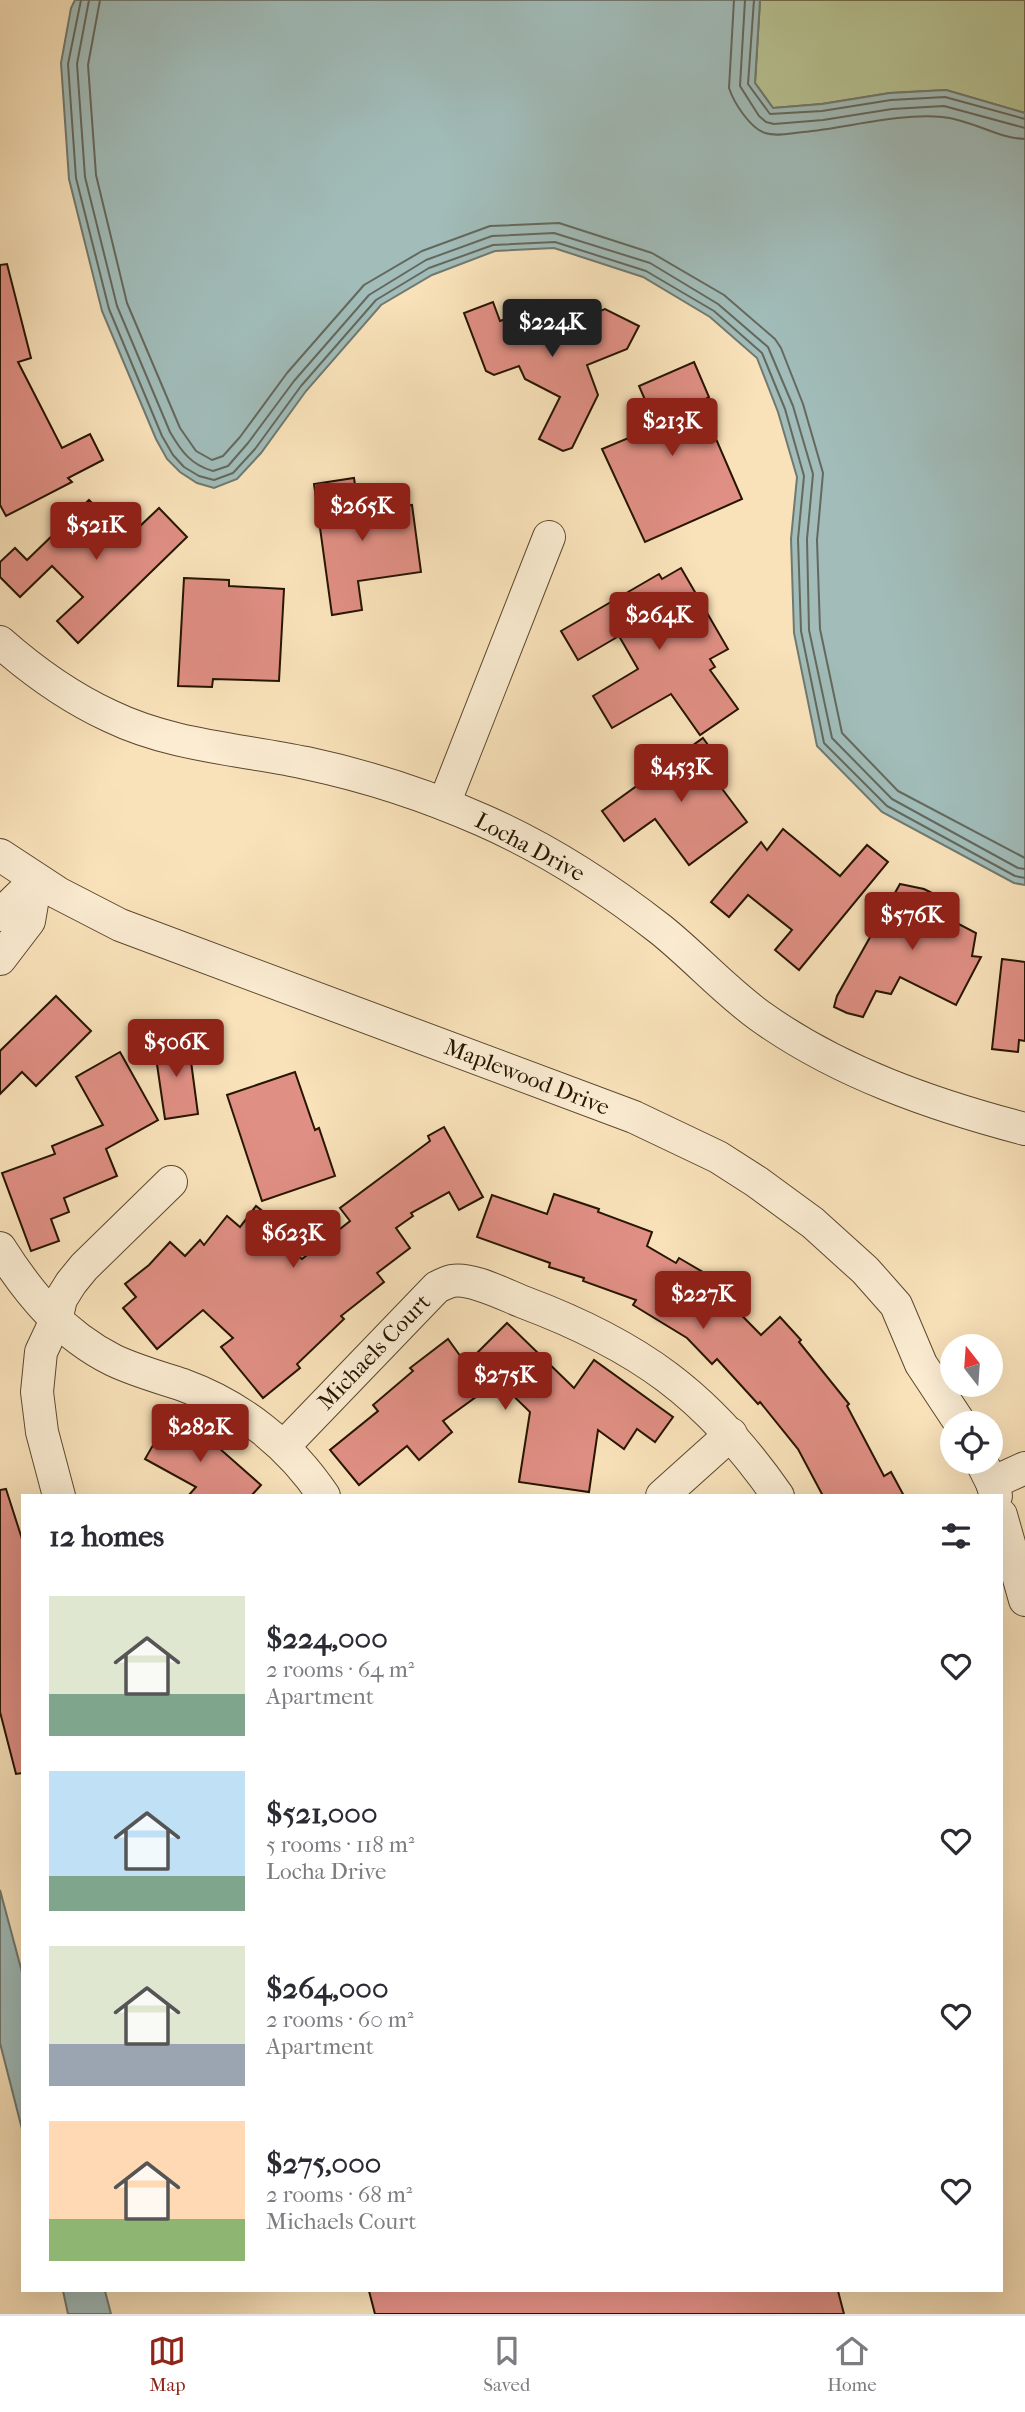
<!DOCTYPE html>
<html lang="en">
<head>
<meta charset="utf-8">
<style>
	body { margin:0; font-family:"IM FELL French Canon",serif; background:#f2f2f3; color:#2b2b33; height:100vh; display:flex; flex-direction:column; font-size:26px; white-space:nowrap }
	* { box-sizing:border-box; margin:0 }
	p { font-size:23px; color:#7c7c81 }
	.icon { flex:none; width:38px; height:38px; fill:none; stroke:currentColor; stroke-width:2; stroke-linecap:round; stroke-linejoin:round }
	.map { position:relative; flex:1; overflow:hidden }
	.details { position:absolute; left:21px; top:1494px; width:982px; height:798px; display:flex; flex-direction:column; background:#fff; border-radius:0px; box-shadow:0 7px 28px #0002 }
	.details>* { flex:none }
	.needle { width:46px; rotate:343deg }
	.fabs { position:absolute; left:940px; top:1334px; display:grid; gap:14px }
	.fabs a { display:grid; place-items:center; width:63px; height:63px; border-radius:50%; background:#fff; box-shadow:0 7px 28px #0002; font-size:35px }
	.price { position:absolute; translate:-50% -60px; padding:0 16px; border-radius:7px; background:#8f2418; color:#fff; font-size:23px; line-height:46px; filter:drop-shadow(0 2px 4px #0008) }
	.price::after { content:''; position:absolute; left:50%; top:42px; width:21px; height:16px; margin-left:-10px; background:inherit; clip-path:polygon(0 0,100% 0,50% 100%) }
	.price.active { background:#222; color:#fff }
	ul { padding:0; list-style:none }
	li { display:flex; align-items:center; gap:21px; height:175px; padding:0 28px }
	li span { display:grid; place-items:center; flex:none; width:196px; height:140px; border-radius:0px; color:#555 }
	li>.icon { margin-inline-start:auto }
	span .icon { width:84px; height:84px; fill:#fffc; stroke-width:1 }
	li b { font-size:30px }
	h2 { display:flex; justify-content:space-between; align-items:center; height:84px; padding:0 28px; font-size:30px }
	.tabs { display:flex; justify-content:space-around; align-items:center; height:98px; border-top:2px solid #e1e1e2; background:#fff; font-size:19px; color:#7c7c81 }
	.tabs a { display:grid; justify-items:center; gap:4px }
	.tabs .active { color:#8f2418 }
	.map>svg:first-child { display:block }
	.green { fill:#b8c494; stroke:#6f6c4a; stroke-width:2 }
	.water { fill:#a1bcb9; stroke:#70796f; stroke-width:2 }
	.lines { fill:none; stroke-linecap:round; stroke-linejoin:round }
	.shore { stroke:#64685d; stroke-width:2 }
	.building { fill:#e08f84; stroke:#261501; stroke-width:2 }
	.minor-casing { stroke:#5b482f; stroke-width:34 }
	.minor { stroke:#fbecd2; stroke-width:32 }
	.labels { text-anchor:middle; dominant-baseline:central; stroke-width:6; stroke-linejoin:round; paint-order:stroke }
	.street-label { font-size:23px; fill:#261501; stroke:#fbecd2 }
</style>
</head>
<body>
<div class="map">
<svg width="1025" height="2314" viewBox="0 0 1025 2314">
	<rect width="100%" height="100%" fill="#f9e2ba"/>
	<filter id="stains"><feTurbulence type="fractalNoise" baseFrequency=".00286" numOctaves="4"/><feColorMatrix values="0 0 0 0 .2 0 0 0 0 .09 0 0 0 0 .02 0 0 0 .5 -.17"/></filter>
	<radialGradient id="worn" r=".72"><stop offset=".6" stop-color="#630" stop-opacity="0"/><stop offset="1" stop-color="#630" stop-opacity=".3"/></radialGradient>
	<!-- green -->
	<path class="green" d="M 760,0 L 1025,0 L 1025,113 L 946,90 L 890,93 L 822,104 L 773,108 L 755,83 Z"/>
	<!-- water -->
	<g class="water">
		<path d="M 75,0 L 760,0 L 755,83 L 773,108 L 822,104 L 890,93 L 946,90 L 1025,113 L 1025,885 L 1014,883 L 882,812 L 817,746 L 794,633 L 791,539 L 797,477 L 778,412 L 757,358 L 710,317 L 643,277 L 554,248 L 495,251 L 432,275 L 381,305 L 306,391 L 261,453 L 237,479 L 214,488 L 197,483 L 180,472 L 167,459 L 156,439 L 102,311 L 69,179 L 61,63 L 71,8 Z"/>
		<path d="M 0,1890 L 23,1976 L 23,2133 L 0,2043 Z"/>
		<path d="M 63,2291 L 105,2291 L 111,2314 L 68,2314 Z"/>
	</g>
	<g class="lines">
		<!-- shore -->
		<g class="shore">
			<path d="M 81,0 L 68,64 L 76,178 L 109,309 L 162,436 L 173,455 L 184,467 L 199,476 L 214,480 L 233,473 L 255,449 L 301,386 L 376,300 L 429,268 L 493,245 L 555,242 L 646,271 L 714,311 L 762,353 L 785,409 L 804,476 L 798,539 L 801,631 L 824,743 L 887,806 L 1015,876 L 1025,878"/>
			<path d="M 89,0 L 77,64 L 85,177 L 117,306 L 170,432 C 181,451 191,465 213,471 L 228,466 L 248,443 L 294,381 L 369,295 L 426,260 L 492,236 L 554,233 L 650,263 L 718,304 L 768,347 L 793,406 L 813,474 L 807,539 L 809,630 L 832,738 L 892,799 L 1018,868 L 1025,869"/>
			<path d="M 100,0 L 88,65 L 96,175 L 127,303 L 180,428 L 196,451 L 212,460 L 223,456 L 240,437 L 287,373 L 364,285 L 422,251 L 490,226 L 559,223 L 652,253 L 724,295 L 775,339 L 781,348 L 803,404 L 823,473 L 817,540 L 820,629 L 842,733 L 898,791 L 1025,858"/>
			<path d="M 734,0 L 729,88 C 734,103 750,128 765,133 C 777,137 791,133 803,132 C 847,128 898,113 942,117 C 970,119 996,138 1025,139"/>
			<path d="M 745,0 L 740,86 L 759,116 L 766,122 L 774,124 L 823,120 L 892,109 L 944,106 L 1025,128"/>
			<path d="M 754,0 L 748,84 L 770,114 L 822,111 L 891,100 L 945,97 L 1025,119"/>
		</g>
	</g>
	<!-- building -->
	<g class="building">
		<path d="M 7,264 L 31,358 L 18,362 L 62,448 L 90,434 L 103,460 L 68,478 L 72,482 L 6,516 L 0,505 L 0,265 Z"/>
		<path d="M 493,302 L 500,321 L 514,316 L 521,319 L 535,314 L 559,326 L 605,309 L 639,326 L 627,349 L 587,365 L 598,395 L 572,448 L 563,451 L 539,439 L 560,397 L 525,379 L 519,366 L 494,375 L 486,371 L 464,313 Z"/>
		<path d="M 694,362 L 709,397 L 700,402 L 742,499 L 645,542 L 602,449 L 643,432 L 633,408 L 646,402 L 639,386 Z"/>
		<path d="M 354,478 L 359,513 L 412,505 L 421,572 L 358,581 L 362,610 L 332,615 L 314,484 Z"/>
		<path d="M 89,500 L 118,529 L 130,518 L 139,527 L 159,508 L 187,537 L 78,643 L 57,621 L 83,597 L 52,566 L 20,597 L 0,577 L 0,562 L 15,548 L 27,560 Z"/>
		<path d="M 681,568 L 728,649 L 710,659 L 715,667 L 710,670 L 738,709 L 700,735 L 671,694 L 612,728 L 593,696 L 638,669 L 619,636 L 578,660 L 561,631 L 659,574 L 662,579 Z"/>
		<path d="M 184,578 L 229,580 L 229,586 L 284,589 L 279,681 L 213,679 L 212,687 L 178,686 Z"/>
		<path d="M 703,738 L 726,770 L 714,778 L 747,822 L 689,865 L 655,819 L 624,841 L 602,811 Z"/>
		<path d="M 783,829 L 840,876 L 867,845 L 888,862 L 799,970 L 775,950 L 792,930 L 748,895 L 729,917 L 711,902 L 761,842 L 767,850 Z"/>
		<path d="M 900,884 L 924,889 L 942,898 L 955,900 L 951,920 L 976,933 L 972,956 L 981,957 L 956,1005 L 900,977 L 891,994 L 876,991 L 863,1017 L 847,1013 L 834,1007 L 837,996 Z"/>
		<path d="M 1002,959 L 1025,962 L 1025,1041 L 1019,1040 L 1018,1052 L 992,1049 Z"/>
		<path d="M 56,996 L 91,1031 L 36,1086 L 22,1072 L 0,1094 L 0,1051 Z"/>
		<path d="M 188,1039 L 198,1114 L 165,1119 L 154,1044 Z"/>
		<path d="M 120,1052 L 158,1120 L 106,1149 L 117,1176 L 64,1198 L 69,1212 L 51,1219 L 59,1241 L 31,1251 L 2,1173 L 55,1154 L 52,1146 L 103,1125 L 76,1077 Z"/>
		<path d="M 295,1072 L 315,1130 L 319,1128 L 335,1176 L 262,1201 L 227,1095 Z"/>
		<path d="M 444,1127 L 483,1197 L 459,1210 L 449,1192 L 411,1213 L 413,1216 L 396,1228 L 410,1248 L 377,1273 L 384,1282 L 341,1316 L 344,1319 L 297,1364 L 300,1368 L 263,1398 L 221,1347 L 233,1338 L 203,1310 L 157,1349 L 123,1308 L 136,1297 L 125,1284 L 149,1265 L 170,1242 L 185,1256 L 200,1240 L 204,1245 L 227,1216 L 240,1227 L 256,1206 L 279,1224 L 271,1235 L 302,1259 L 350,1221 L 340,1208 L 430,1141 L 428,1136 Z"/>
		<path d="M 554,1194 L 599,1209 L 598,1212 L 652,1232 L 647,1246 L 676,1263 L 679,1258 L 708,1275 L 705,1278 L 761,1335 L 780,1317 L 801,1340 L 799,1342 L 849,1404 L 847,1406 L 884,1476 L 891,1472 L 904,1496 L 823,1496 L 798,1449 L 760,1402 L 758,1404 L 717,1359 L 712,1364 L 687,1338 L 633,1305 L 636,1300 L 583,1281 L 584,1278 L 549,1267 L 550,1263 L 477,1237 L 492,1195 L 547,1214 Z"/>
		<path d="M 507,1323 L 574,1388 L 594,1360 L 673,1417 L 655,1442 L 637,1429 L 624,1449 L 598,1430 L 589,1492 L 519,1482 L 530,1412 L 498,1381 L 443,1421 L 452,1432 L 419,1460 L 407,1446 L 359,1485 L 330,1450 L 378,1411 L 373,1405 L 413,1371 L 410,1368 L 448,1339 L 466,1364 Z"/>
		<path d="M 168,1419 L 219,1448 L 261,1485 L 251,1496 L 188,1496 L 196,1487 L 145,1459 Z"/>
		<path d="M 6,1489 L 23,1542 L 23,1773 L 16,1774 L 0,1712 L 0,1490 Z"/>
		<path d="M 369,2291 L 838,2291 L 844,2314 L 375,2314 Z"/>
	</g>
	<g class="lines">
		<!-- minor casing -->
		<g class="minor-casing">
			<g id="minor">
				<path d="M 0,642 C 34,672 69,697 110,716 C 172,746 240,749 306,763 C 367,776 426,795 482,820 C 546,848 605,886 660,929 C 694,956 724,990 760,1016 C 838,1072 933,1105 1025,1129"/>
				<path d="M 444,804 L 549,537"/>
				<path d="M 0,855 L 58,893 L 120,925 L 634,1117 L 718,1157 L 757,1182 L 813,1223 L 865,1270 L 896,1305 L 921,1364 L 960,1423"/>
				<path d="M 0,915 L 36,880"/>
				<path d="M 0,959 L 29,921 L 36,880"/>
				<path d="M 0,1248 C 29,1294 63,1335 113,1360 C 136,1371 159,1377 183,1385 C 241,1406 290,1445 324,1496"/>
				<path d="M 284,1446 L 437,1287 C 442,1285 447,1282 452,1281 C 471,1277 505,1295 523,1302 C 638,1345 708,1395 778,1496"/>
				<path d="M 981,1461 L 992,1483 L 996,1496"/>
				<path d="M 992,1483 L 1025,1468"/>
				<path d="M 59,1496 L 42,1432 L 37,1392 L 41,1352 L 56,1320 L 61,1299 L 71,1283 L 84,1267 L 171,1182"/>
				<path d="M 662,1496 L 731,1434"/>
				<path d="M 1001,1515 L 1025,1600"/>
			</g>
		</g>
		<!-- minor -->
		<use href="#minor" class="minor"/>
	</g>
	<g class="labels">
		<!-- street labels -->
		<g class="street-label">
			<text transform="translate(530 847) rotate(28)">Locha Drive</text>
			<text transform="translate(527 1077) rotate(21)">Maplewood Drive</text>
			<text transform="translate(374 1352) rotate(-46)">Michaels Court</text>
		</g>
	</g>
	<rect width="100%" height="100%" filter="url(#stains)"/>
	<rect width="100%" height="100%" fill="url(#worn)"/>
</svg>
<div class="fabs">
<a><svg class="needle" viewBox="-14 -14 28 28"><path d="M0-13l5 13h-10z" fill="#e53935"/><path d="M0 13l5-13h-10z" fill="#7c7c81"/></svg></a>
<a><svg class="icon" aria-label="locate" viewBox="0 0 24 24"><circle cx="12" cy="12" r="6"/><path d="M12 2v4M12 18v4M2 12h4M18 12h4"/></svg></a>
</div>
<b class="price active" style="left:552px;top:359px">$224K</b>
<b class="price" style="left:672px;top:458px">$213K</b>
<b class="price" style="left:362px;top:543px">$265K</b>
<b class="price" style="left:96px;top:562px">$521K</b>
<b class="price" style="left:659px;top:652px">$264K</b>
<b class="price" style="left:681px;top:804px">$453K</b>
<b class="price" style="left:912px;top:952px">$576K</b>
<b class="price" style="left:176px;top:1079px">$506K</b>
<b class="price" style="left:293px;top:1270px">$623K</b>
<b class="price" style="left:703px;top:1331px">$227K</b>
<b class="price" style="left:505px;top:1412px">$275K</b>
<b class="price" style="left:200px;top:1464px">$282K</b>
<section class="details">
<h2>12 homes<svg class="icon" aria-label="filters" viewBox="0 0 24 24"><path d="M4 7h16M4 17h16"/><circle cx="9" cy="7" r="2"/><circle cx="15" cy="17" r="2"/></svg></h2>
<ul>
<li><span style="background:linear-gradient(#dfe7d0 70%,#7fa58c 0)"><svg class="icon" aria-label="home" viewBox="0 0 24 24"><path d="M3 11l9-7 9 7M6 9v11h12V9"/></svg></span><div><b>$224,000</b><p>2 rooms · 64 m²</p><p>Apartment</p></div><svg class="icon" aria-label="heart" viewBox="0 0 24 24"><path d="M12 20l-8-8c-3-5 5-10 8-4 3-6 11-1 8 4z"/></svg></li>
<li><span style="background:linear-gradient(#bfe0f5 75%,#7fa58c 0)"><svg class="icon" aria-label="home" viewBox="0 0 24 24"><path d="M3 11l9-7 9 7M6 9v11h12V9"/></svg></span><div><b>$521,000</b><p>5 rooms · 118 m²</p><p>Locha Drive</p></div><svg class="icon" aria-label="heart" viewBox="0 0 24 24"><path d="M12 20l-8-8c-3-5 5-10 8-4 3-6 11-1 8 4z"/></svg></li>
<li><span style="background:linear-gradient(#dfe7d0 70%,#9aa5b1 0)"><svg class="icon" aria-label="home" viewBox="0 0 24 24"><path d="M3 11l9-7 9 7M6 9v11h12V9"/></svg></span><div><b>$264,000</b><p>2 rooms · 60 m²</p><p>Apartment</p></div><svg class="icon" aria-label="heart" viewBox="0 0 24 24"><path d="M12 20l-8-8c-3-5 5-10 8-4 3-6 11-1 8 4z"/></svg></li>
<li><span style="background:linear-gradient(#ffd9b3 70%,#8fb573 0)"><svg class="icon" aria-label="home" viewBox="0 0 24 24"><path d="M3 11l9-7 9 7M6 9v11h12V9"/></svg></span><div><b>$275,000</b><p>2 rooms · 68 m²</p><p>Michaels Court</p></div><svg class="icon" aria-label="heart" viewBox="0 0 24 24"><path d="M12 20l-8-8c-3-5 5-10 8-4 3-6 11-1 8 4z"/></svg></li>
</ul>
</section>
</div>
<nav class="tabs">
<a class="active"><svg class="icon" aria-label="map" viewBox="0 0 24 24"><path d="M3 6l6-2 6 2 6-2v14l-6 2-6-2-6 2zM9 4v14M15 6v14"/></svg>Map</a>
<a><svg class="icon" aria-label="saved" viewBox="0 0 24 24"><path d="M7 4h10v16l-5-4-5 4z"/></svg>Saved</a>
<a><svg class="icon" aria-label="home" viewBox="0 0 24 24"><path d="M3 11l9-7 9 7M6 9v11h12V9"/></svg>Home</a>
</nav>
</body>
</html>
